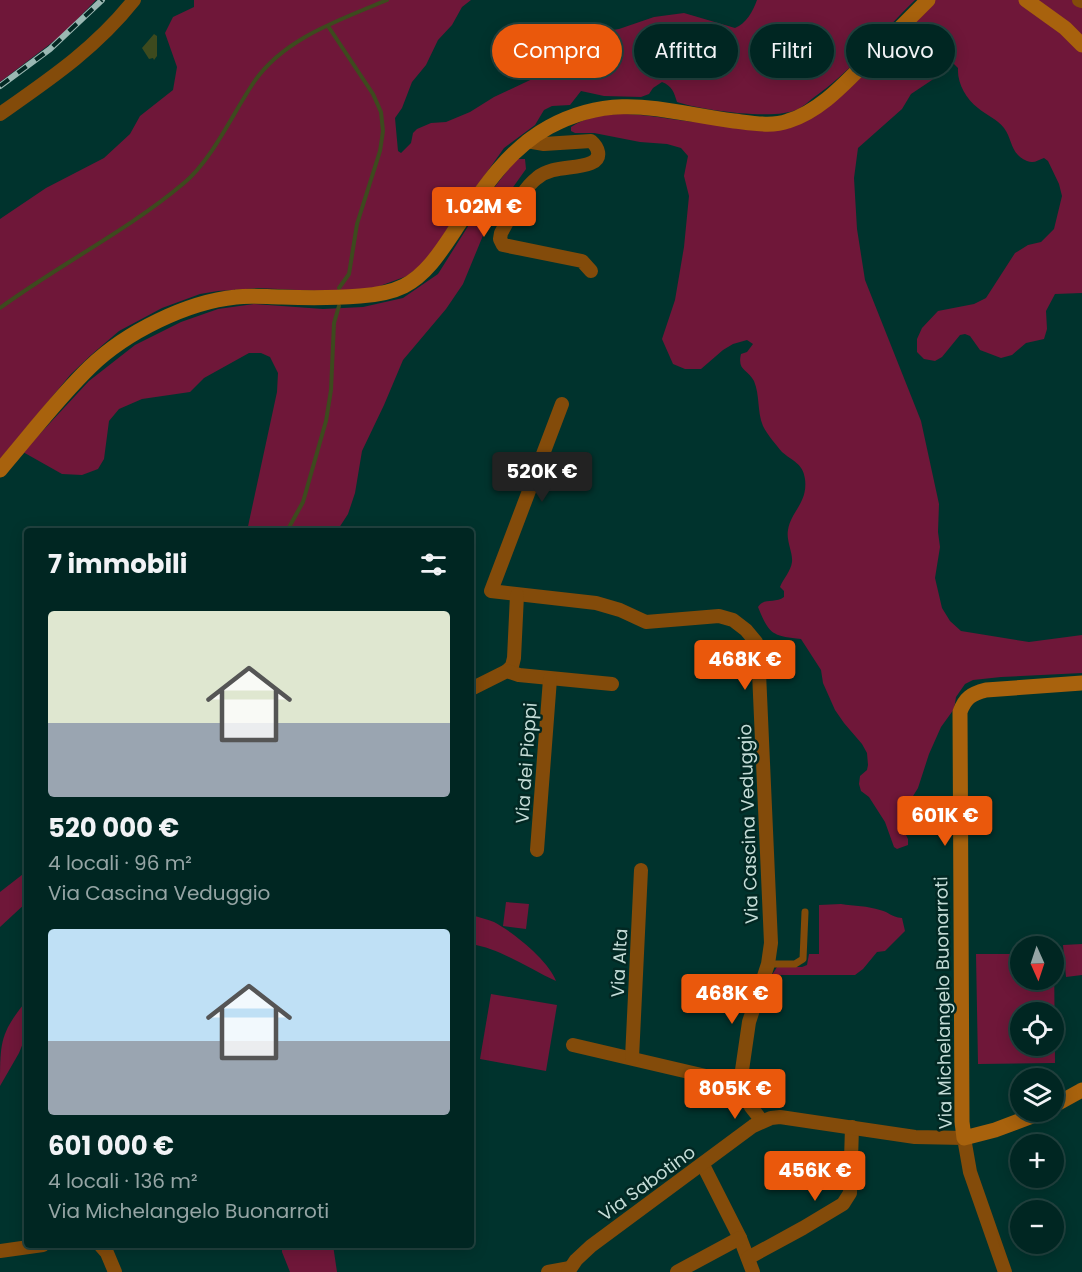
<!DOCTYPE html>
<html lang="it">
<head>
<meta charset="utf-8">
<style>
	body { margin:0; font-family:Poppins,sans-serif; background:#0e322f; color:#f1f3f6; height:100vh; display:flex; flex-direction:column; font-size:22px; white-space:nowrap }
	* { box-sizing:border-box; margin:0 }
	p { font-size:20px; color:#95a5a5 }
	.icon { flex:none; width:33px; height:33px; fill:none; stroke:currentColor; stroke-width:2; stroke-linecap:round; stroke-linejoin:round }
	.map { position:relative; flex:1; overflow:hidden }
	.details { position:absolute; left:24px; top:528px; width:450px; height:720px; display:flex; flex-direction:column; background:#002622; border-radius:6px; box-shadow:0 3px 15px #0003,0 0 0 2px #224340 }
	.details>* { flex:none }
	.guide { position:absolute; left:492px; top:24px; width:500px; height:54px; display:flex; gap:12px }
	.needle { width:39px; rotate:177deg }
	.fabs { position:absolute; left:1010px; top:936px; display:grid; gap:12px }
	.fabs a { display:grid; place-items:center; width:54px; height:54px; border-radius:50%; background:#002622; box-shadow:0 3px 15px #0003,0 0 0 2px #224340; font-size:30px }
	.price { position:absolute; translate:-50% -51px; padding:0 14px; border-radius:6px; background:#ea580c; color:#fff; font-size:20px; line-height:39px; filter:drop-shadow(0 2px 3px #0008) }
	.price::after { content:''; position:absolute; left:50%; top:36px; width:18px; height:14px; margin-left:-9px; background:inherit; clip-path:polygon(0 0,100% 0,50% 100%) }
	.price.current { background:#222; color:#fff }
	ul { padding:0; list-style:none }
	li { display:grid; align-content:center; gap:12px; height:318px; padding:0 24px }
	li span { display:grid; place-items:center; height:186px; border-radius:6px; color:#555 }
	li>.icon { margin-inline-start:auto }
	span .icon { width:108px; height:108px; fill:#fffc; stroke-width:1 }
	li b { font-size:26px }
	h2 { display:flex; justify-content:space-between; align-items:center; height:72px; padding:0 24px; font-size:26px }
	.chip { padding:0 21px; border-radius:27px; background:#002622; box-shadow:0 3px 15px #0003,0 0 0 2px #224340; font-size:21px; line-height:54px }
	.chip.current { background:#ea580c; color:#fff }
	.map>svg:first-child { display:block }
	.green { fill:#6f1739; fill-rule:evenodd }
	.water { fill:#3d4a1e }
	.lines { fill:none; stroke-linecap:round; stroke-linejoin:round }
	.stream { stroke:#3d4a1e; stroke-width:4 }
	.lane { stroke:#834b0a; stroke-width:7 }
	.street { stroke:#834b0a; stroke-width:14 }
	.secondary { stroke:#a8620d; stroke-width:15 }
	.rail-casing { stroke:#9ab8b3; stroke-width:6 }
	.rail { stroke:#022823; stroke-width:4; stroke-dasharray:11; stroke-linecap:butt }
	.labels { text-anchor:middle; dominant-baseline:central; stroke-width:5; stroke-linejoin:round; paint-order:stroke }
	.street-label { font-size:18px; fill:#c4dcd7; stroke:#022823 }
</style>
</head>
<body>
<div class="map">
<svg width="1082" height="1272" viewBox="0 0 1082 1272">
	<rect width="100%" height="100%" fill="#00332d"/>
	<!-- green -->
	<g class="green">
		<path d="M 0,0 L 96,0 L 62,35 L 0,82 Z"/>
		<path d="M 194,0 L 471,0 L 462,7 L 452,25 L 438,40 L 426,65 L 412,82 L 402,108 L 395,118 L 398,151 L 401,153 L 411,143 L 413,133 L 417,129 L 431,123 L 446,122 L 470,112 L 494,97 L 545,73 L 553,65 L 557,51 L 566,43 L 581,35 L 619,29 L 654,17 L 684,13 L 735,28 C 746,24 753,11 757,0 L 915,0 C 881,33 852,71 813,98 C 808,102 804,106 798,109 C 776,121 701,110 677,102 C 674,92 672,86 662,82 L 653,88 L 649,94 L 641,97 L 604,96 L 581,91 L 570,105 L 552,106 L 544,110 L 535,125 L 504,148 L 450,224 L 431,257 L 407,276 L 377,287 L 357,290 L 317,291 L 258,288 L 218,291 L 200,294 L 162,308 L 119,331 L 91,355 L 71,374 L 0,459 L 0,219 L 46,188 L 104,158 L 130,134 L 140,116 L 173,90 L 177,67 L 165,33 L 173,17 L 194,7 Z"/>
		<path d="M 935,0 L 1082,0 L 1082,293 L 1055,294 L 1046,311 L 1047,329 L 1044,339 L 1026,343 L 1012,355 L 1001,358 L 980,350 L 970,336 L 965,334 L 960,335 L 942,357 L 935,361 L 924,359 L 917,352 L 917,339 L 922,328 L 938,311 L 974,304 L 986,298 L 1015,253 L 1028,245 L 1041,242 L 1054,229 L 1062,196 L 1059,184 L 1048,161 L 1044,158 C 1038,160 1034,164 1027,161 C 1010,154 1013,140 1004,128 C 997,119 986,115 978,108 C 966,99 957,83 958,68 L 953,63 L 946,65 L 932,80 L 911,94 L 902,109 L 858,148 L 854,178 L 857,229 L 865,280 L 921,421 L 939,504 L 938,532 L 940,547 L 935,578 L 942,608 L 950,621 L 961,631 L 1029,642 L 1082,635 L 1082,673 L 1001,677 L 973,680 L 965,684 L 956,697 L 954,709 L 941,727 L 929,754 L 918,788 L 905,809 L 902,819 L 903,829 L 908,839 L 908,845 L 897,849 L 894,847 L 885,822 L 869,797 L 861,791 L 859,784 L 860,776 L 867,770 L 868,765 L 867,753 L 862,744 L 844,723 L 835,710 L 823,683 L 821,670 L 801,639 C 772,636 769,634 758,607 C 764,597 775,604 784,597 L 784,591 L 780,587 C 783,579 791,571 792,562 C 793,552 786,541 788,530 C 791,511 808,503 805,479 C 803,463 792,461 782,452 C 776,445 767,434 763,426 C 757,412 760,395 754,381 C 748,369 737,371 741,354 L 747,352 L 753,344 L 747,340 L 733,344 L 723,350 L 701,369 L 685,369 L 673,364 L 662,339 L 675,300 L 684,247 L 689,196 L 684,176 L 688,156 L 681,148 L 667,144 L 640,142 L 594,133 L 575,133 L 571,131 L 571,127 C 608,103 656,119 697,122 C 729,124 761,124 793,125 Z"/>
		<path d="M 516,159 L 525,159 L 526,169 L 489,221 L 463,284 L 446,309 L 403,360 L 384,405 L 362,451 L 355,493 L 348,514 L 337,531 L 247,531 L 277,392 L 278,373 L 270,357 L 261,353 L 249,353 L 204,378 L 190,392 L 142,399 L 119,409 L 109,421 L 104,459 L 98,469 L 82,475 L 62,474 L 23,452 L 89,381 L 135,345 L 181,322 L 218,309 L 254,304 L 323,309 L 363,307 L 403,298 L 438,274 L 484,201 Z"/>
		<path d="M 27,871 L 27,902 L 0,927 L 0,892 Z"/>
		<path d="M 506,902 L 529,904 L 526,929 L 503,926 Z"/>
		<path d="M 841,904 C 854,906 868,906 880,910 C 890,912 890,917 902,918 L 905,931 L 885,951 L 877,952 L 863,969 L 855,975 L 772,975 L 777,967 L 802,967 L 807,965 L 809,954 L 819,954 L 819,905 Z"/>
		<path d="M 471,915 C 478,917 487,919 494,922 C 513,932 549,961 556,981 C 528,968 501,949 471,944 Z"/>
		<path d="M 1082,944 L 1082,975 L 1066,977 L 1063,945 Z"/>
		<path d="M 1054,953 L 1055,1063 L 978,1064 L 976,954 L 1020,954 L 1020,980 L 1053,980 ZM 1020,1012 L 1053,1012 L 1053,1046 L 1020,1046 Z"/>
		<path d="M 491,994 L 557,1005 L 546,1071 L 480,1059 Z"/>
		<path d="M 27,1000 L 27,1033 L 19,1053 L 0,1086 C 0,1042 0,1033 27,1000 Z"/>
		<path d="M 282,1245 L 333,1245 L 337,1272 L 290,1272 L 282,1252 Z"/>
	</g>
	<!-- water -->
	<path class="water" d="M 154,34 L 157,36 L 157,56 L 154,60 L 153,58 L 149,59 L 142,48 Z"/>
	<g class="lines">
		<!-- stream -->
		<g class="stream">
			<path d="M 328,26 L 373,94 L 381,112 L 383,131 L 380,151 L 357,224 L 349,274 L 339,288"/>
			<path d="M 0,308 C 60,264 127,231 184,183 C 212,160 233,113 254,82 C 284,38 340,20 387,0"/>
			<path d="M 287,531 L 303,502 L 326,421 L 331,390 L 334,323 L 339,306"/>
		</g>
		<!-- lane -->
		<path class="lane" d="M 768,964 L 795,964 L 803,959 L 805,912"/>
		<!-- street -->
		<g class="street">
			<path d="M 1079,0 L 1082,1"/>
			<path d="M 0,114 C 50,79 96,48 134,0"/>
			<path d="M 527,141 L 544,144 L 591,141 C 598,147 603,158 591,163 C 574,170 553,165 537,178 C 521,190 511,216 501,233 L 500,239 L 503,245 L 582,261 L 591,271"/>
			<path d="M 562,404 L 491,591 L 596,603 L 620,610 L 646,622 L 719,616 L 733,620 L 746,630 L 756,642 L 758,650 L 771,943 L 768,964 L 749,1022 L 740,1084"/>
			<path d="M 507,671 L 512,666 L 514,658 L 517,595"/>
			<path d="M 471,689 L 507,671 L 519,675 L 612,684"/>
			<path d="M 537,850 L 550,679"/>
			<path d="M 573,1045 L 740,1084 L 751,1107 L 762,1121"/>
			<path d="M 632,1058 L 641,870"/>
			<path d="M 703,1165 L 740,1238 L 753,1272"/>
			<path d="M 100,1245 L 107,1253 L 115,1272"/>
			<path d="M 0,1251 L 43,1245"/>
			<path d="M 748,1258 L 803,1228 L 843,1204 L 850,1193 L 852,1127"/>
			<path d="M 548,1272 L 570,1268"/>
			<path d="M 568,1272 L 576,1260 L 591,1246 L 753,1126 L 771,1118 L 780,1117 L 915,1137 L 964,1138 L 970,1172 L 1005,1272"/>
			<path d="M 677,1272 L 740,1238"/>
		</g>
		<!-- secondary -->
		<g class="secondary">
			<path d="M 1026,0 L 1065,28 L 1082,45"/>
			<path d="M 0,470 C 30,435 58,398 90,367 C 126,332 187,302 236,297 C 251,295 267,297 282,297 C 308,298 334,298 360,296 C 375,295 390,293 404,286 C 427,274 441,251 455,230 C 481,191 507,150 549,127 C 616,91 664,112 734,121 C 751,123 772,127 788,121 C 820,111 844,84 867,61 C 887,41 908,20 928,0"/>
			<path d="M 1053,1106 L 1082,1090"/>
			<path d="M 1043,1112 L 995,1130 L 964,1138 L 962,1122 L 960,712 C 965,698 971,694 986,690 L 1082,683"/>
		</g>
		<!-- rail casing -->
		<g class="rail-casing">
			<path id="rail" d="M 0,86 L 50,49 L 102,0"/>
		</g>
		<!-- rail -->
		<use href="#rail" class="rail"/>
	</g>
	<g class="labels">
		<!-- street labels -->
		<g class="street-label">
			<text transform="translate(526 763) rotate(-86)">Via dei Pioppi</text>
			<text transform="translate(748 824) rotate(-92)">Via Cascina Veduggio</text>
			<text transform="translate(619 963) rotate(-87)">Via Alta</text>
			<text transform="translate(943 1003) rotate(-91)">Via Michelangelo Buonarroti</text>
			<text transform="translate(647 1183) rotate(-36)">Via Sabotino</text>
		</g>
	</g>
</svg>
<div class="fabs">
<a><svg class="needle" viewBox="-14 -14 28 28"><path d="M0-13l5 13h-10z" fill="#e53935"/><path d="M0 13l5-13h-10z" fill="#95a5a5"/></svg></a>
<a><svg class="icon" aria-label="locate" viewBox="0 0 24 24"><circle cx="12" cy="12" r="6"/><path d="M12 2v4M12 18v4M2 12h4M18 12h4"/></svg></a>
<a><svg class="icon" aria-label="layers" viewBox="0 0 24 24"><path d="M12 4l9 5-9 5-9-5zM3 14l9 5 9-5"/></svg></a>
<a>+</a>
<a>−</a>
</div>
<b class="price" style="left:484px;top:238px">1.02M €</b>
<b class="price current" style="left:542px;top:503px">520K €</b>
<b class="price" style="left:745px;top:691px">468K €</b>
<b class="price" style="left:945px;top:847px">601K €</b>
<b class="price" style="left:732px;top:1025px">468K €</b>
<b class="price" style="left:735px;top:1120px">805K €</b>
<b class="price" style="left:815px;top:1202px">456K €</b>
<div class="guide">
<a class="chip current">Compra</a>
<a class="chip">Affitta</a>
<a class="chip">Filtri</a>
<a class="chip">Nuovo</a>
</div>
<section class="details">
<h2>7 immobili<svg class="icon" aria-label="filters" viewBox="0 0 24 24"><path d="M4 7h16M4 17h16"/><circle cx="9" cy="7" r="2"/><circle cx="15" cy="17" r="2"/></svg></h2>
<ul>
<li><span style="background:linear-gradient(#dfe7d0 60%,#9aa5b1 0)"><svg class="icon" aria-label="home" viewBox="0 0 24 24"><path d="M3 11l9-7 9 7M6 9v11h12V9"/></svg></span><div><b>520 000 €</b><p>4 locali · 96 m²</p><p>Via Cascina Veduggio</p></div></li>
<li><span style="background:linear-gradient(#bfe0f5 60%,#9aa5b1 0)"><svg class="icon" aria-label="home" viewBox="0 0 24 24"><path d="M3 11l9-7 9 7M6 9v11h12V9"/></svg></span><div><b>601 000 €</b><p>4 locali · 136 m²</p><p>Via Michelangelo Buonarroti</p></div></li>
</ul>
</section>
</div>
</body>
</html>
